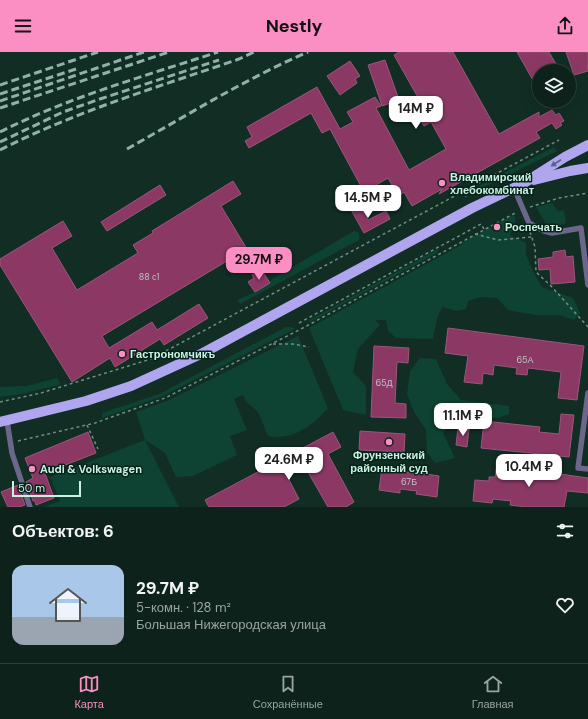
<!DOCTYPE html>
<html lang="ru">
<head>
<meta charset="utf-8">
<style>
	body { margin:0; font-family:"DM Sans",sans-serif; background:#162a24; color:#f1f3f6; height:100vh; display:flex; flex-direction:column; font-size:15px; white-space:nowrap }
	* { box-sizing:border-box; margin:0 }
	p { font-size:13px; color:#9aa4a3 }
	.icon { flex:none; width:22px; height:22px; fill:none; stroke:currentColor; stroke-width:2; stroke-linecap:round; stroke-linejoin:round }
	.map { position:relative; height:455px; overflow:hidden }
	.sheet { display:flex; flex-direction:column; background:#0d221b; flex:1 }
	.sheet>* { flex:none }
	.controls { position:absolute; left:532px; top:12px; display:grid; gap:8px }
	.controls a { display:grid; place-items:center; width:44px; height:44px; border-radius:50%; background:#0d221b; box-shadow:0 4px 16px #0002,0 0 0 1px #2d3f3a; font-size:20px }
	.scale { position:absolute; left:12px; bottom:10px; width:69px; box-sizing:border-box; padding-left:4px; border:2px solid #c9f2e2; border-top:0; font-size:11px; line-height:14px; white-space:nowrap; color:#c9f2e2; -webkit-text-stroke:3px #06231a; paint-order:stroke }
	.price { position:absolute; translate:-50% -34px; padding:0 9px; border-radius:8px; background:#fff; color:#222; font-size:13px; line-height:26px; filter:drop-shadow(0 1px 2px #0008) }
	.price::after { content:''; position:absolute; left:50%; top:24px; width:12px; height:9px; margin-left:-6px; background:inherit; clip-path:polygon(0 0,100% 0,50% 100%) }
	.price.on { background:#fb8fc4; color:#111 }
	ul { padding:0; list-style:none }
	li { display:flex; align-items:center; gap:12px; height:100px; padding:0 12px }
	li+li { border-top:1px solid #2d3f3a }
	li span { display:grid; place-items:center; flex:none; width:112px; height:80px; border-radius:12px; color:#555 }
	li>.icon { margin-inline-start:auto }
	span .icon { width:48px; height:48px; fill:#fffc; stroke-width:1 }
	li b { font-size:17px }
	h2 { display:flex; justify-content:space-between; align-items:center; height:48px; padding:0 12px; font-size:17px }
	header { display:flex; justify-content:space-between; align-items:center; height:52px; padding:0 12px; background:#fb8fc4; color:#111; font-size:18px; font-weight:700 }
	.tabs { display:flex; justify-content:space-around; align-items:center; height:56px; border-top:1px solid #2d3f3a; background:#0d221b; font-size:11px; color:#9aa4a3 }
	.tabs a { display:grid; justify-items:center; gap:2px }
	.tabs .on { color:#fb8fc4 }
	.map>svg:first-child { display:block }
	.green { fill:#0e4233 }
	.building { fill:#8b3964; stroke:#995877 }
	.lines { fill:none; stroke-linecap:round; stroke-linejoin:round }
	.path { stroke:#6d9083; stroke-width:1.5; stroke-dasharray:3 3; stroke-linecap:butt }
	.lane { stroke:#6b668a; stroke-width:5.5 }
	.primary { stroke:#b0a5ef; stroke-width:10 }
	.rail { stroke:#8eb3a5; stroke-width:3; stroke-dasharray:8 4; stroke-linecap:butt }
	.oneway { fill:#5b6484 }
	.poi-dot { fill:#fb8fc4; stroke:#06231a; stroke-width:1.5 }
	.labels { text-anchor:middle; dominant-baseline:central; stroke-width:3; stroke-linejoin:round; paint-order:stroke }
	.number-label { font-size:9px; fill:#bac4c2 }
	.poi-label { font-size:11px; font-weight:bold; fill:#c9f2e2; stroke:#06231a; text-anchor:start }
</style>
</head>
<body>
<header><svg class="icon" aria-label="menu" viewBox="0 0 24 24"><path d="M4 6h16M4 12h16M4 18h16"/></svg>Nestly<svg class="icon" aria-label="share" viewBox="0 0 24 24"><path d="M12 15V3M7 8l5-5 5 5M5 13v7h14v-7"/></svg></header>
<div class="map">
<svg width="588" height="455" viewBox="0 0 588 455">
	<rect width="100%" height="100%" fill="#112d24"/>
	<!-- green -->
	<g class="green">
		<path d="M 554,95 L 557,99 L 472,141 L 473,137 Z"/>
		<path d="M 552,151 L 558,159 L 564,158 L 566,171 L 549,177 L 536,155 Z"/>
		<path d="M 514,163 L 516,168 L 510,183 L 526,191 L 526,203 L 535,223 L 542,235 L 573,246 L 580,261 L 574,268 L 559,263 L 535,263 L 508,258 L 497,246 L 481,245 L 468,249 L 466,257 L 457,259 L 442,255 L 437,267 L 433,287 L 396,286 L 388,279 L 386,268 L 375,268 L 380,273 L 358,297 L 353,320 L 366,334 L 366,363 L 343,358 L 309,276 L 463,192 L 462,191 L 490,175 L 494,180 L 502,175 L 499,170 Z"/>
		<path d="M 354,179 L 359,181 L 359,188 L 240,252 L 237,248 C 248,242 265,238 272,227 Z"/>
		<path d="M 438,197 L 437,201 L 310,270 L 308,269 Z"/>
		<path d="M 286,275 L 292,275 L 295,277 L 163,344 L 102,366 L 102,361 L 159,342 Z"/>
		<path d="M 298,284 L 328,356 C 313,374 292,389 268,384 L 258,360 L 246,350 L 243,343 L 234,347 L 247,378 L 230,384 L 237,403 L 193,424 L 176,425 L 165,401 L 145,388 L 179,455 L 44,455 L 60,449 L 50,425 L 145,388 L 136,360 L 169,348 Z"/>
		<path d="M 420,306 L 436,307 L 447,332 L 461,348 L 509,354 L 509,362 L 497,366 L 454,368 L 443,381 L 455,406 L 435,411 L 427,401 L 426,378 L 414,360 L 407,342 L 410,319 Z"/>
		<path d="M 57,326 L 60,330 L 59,333 L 21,342 L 0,345 L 0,335 L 26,334 Z"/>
	</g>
	<!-- building -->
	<g class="building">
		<path d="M 399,0 L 453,0 L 499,82 L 539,60 L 539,65 L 552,58 L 556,63 L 559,61 L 564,69 L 560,71 L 562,73 L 556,77 L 552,71 L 536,80 L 540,86 L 439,142 L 442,137 L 412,154 L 404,140 L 398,144 L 388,126 L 364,140 L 330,77 L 322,81 L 311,61 L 249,96 L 245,89 L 252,85 L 247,75 L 317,35 L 340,77 L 353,70 L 347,60 L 375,45 L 381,54 L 376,56 L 409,118 L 446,97 L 431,70 L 424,74 L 412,53 L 420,49 L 394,3 Z"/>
		<path d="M 517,0 L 549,0 L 560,19 L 539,19 L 539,39 Z"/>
		<path d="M 566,0 L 588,0 L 588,19 L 574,23 Z"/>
		<path d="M 385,8 L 399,48 L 382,54 L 368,13 Z"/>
		<path d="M 350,9 L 360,24 L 355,27 L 357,31 L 340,43 L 327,24 Z"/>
		<path d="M 233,129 L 241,142 L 221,154 L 247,197 L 102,284 L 109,296 L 152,270 L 157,278 L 199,252 L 208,266 L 164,293 L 160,287 L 115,315 L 110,306 L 72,330 L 0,213 L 0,207 L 63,169 L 72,184 L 52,196 L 77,238 L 138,201 L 133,193 L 153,181 L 152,179 Z"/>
		<path d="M 160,133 L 166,143 L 107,179 L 101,170 Z"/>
		<path d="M 360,152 L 368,168 L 386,159 L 390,167 L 364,181 L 350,156 Z"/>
		<path d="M 565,198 L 566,205 L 573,204 L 575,230 L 551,232 L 550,217 L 539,218 L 538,207 L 553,205 L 553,200 Z"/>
		<path d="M 261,217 L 270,231 L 255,240 L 248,230 L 254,226 L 252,223 Z"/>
		<path d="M 448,276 L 584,294 L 577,348 L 558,346 L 561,320 L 528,316 L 527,323 L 516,322 L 517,316 L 494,313 L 493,323 L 483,321 L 482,332 L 464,330 L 468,304 L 445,301 Z"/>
		<path d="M 374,294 L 409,296 L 408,311 L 397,310 L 395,351 L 406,352 L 406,366 L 371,365 Z"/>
		<path d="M 561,362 L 574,363 L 569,405 L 481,396 L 484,369 L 540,375 L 539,380 L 559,382 Z"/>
		<path d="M 458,376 L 469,377 L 467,395 L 456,393 Z"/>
		<path d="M 360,379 L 405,382 L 404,400 L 359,398 Z"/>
		<path d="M 88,380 L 96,401 L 45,421 L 54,446 L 36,453 L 35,449 L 33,449 L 26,430 L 33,426 L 25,406 Z"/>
		<path d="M 333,380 L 341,395 L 328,402 L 354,450 L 346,455 L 328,455 L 305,415 L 287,424 L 299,447 L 284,455 L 209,455 L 205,448 Z"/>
		<path d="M 497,413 L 588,426 L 588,441 L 567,439 L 564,455 L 526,455 L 510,453 L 511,449 L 493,447 L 492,451 L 473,449 L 475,428 L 489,429 L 489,425 L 495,425 Z"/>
		<path d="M 382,416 L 419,422 L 420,416 L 427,417 L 426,422 L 439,424 L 437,445 L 416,442 L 417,439 L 400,437 L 400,441 L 379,438 Z"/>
		<path d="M 18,433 L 25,453 L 19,455 L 8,455 L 1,440 Z"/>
	</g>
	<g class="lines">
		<!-- path -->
		<g class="path">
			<path d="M 463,139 L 466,145"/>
			<path d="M 530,155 L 559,146 L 588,141"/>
			<path d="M 530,180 L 535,195 L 536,220 L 552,235 L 588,275"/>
			<path d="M 475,182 L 498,188 L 532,185"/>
			<path d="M 299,271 L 481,172 L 484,177"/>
			<path d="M 273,292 L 293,292 L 309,295"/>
			<path d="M 0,350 L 41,341 L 151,307 L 559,88"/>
			<path d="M 87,373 L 98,397"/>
			<path d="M 18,389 L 95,371 L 165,346 L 301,277 L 517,160"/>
		</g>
		<!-- lane -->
		<g class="lane">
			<path d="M 514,136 L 529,171 L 544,179 L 552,181 L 581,176 L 588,233"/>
			<path d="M 588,341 L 578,416 L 588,417"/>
			<path d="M 7,369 L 12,401 L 30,455"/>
		</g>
		<!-- primary -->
		<g class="primary">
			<path d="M 534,128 L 570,119 L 588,116"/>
			<path d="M 0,370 L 86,349 L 131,334 L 203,301 L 472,156 L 524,131 L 565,105 L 588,93"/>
		</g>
		<!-- rail -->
		<g class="rail">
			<path d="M 0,33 L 98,0"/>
			<path d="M 0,42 L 76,17"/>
			<path d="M 0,49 L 144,0"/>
			<path d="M 0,56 L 169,0"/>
			<path d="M 0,80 C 69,45 145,24 218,0"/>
			<path d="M 0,90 L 63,60 L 100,47 L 219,8"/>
			<path d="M 127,97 C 186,64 245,27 308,0"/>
			<path d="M 0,98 C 77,59 158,35 239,7 L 254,0"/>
		</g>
	</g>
	<!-- one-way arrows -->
	<defs><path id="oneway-solid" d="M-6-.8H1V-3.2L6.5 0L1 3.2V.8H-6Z"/></defs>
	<use class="oneway" href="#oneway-solid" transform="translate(556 111) rotate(147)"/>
	<!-- markers -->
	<g class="poi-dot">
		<circle cx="442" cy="131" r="4"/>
		<circle cx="497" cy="175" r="4"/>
		<circle cx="122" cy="302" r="4"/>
		<circle cx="389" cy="390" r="4"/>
		<circle cx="32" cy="417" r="4"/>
	</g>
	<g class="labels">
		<!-- number labels -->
		<g class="number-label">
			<text x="149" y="225">88 с1</text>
			<text x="525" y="308">65А</text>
			<text x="384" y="331">65Д</text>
			<text x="409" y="430">67Б</text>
		</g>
		<!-- poi labels -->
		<g class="poi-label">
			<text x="450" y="125">Владимирский<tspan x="450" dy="13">хлебокомбинат</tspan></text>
			<text x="505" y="175">Роспечать</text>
			<text x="130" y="302">Гастрономчикъ</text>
			<text x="389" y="403" text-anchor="middle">Фрунзенский<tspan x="389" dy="13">районный суд</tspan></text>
			<text x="40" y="417">Audi &amp; Volkswagen</text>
		</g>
	</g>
</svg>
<div class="controls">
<a><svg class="icon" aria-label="layers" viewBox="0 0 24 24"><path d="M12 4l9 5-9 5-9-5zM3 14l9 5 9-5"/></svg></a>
</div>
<div class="scale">50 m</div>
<b class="price" style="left:416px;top:78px">14M ₽</b>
<b class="price" style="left:368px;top:167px">14.5M ₽</b>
<b class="price on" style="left:259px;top:229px">29.7M ₽</b>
<b class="price" style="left:463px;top:385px">11.1M ₽</b>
<b class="price" style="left:289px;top:429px">24.6M ₽</b>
<b class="price" style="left:529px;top:436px">10.4M ₽</b>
</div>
<section class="sheet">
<h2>Объектов: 6<svg class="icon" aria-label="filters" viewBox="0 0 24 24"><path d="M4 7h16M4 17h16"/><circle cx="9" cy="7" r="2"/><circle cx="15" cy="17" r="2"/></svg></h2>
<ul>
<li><span style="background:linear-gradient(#a9c7e8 65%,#9aa5b1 0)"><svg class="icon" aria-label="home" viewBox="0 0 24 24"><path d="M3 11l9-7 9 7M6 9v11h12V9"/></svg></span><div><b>29.7M ₽</b><p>5-комн. · 128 m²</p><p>Большая Нижегородская улица</p></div><svg class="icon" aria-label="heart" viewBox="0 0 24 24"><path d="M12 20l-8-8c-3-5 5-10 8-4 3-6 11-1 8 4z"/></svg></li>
</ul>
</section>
<nav class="tabs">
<a class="on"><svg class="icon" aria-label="map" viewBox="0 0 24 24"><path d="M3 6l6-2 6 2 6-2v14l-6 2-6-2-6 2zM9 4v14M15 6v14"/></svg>Карта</a>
<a><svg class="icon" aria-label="saved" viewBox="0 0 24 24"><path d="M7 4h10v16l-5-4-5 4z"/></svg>Сохранённые</a>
<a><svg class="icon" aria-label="home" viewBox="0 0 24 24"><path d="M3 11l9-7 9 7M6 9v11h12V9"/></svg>Главная</a>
</nav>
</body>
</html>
